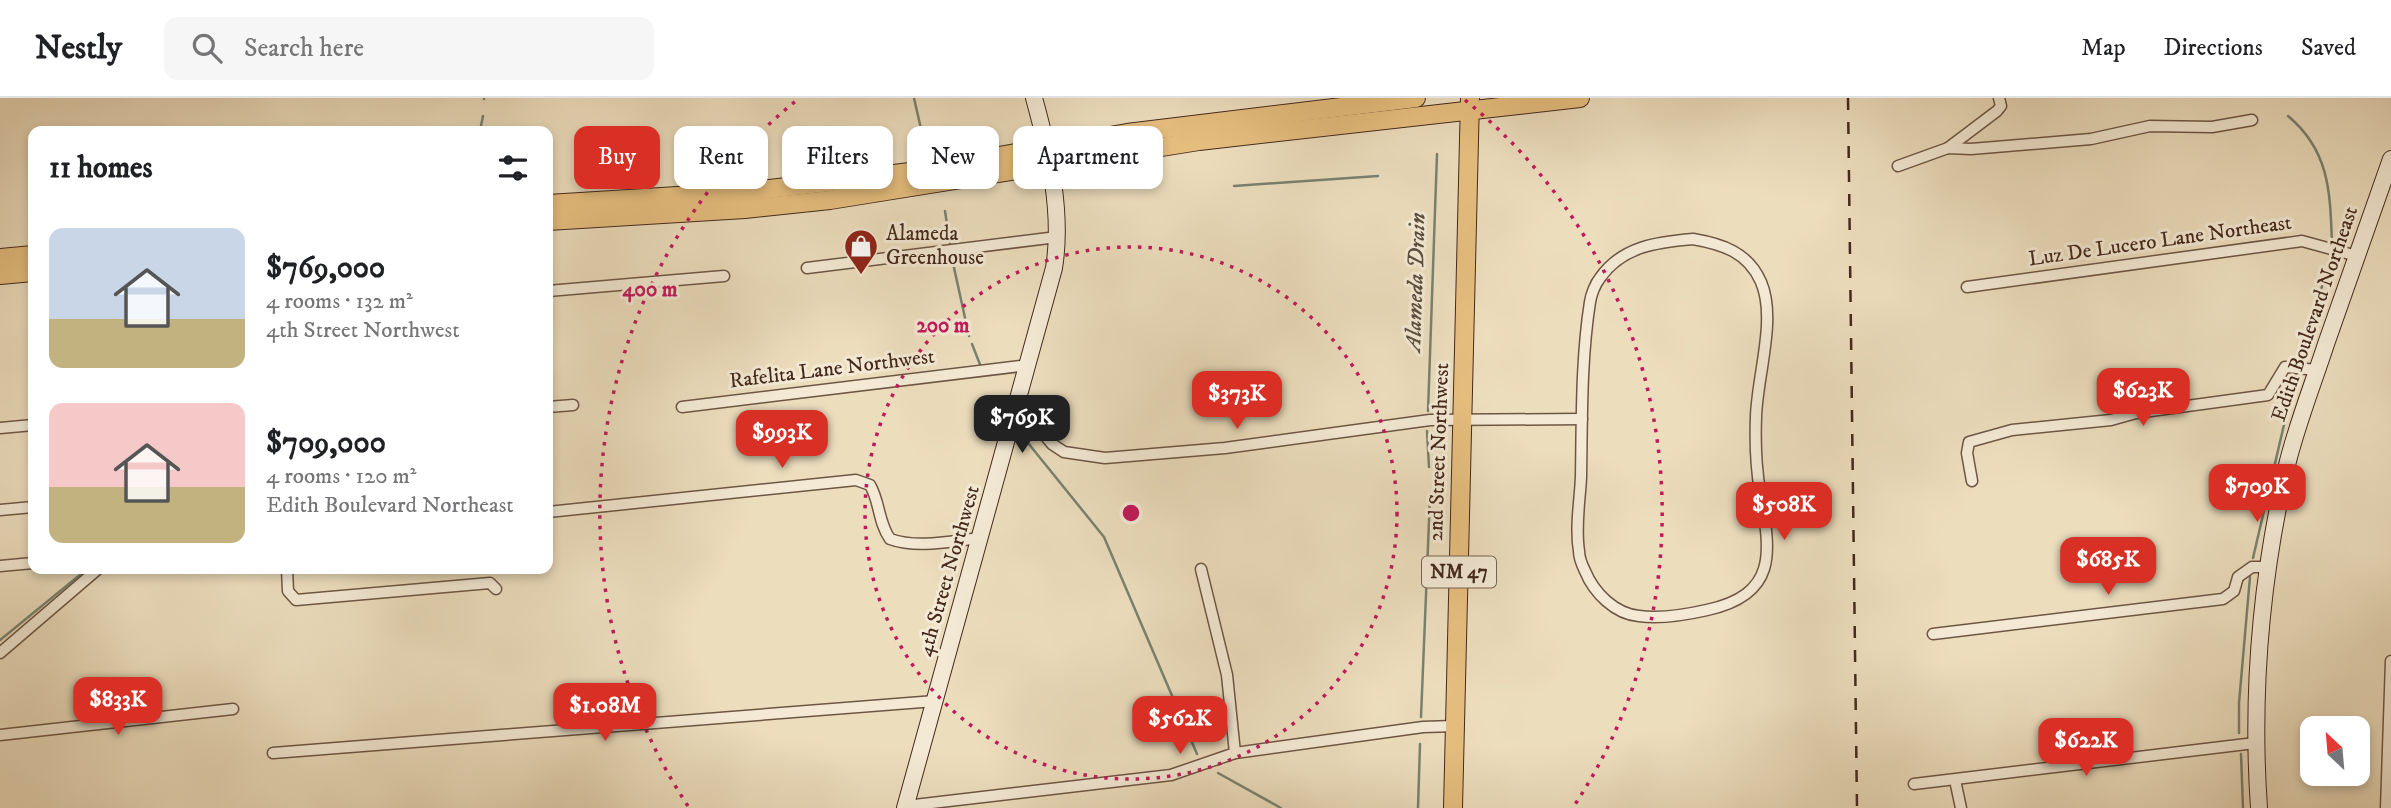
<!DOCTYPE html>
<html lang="en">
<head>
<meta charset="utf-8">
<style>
	body { margin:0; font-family:"IM FELL DW Pica",serif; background:#f6f6f6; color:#202124; height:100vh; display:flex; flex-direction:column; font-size:26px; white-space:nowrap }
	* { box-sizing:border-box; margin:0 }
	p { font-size:23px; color:#757577 }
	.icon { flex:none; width:38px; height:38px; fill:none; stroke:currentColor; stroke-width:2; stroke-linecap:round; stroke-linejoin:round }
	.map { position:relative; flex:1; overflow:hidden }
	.side { position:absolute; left:28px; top:28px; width:525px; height:448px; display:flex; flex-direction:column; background:#fff; border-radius:14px; box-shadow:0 4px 10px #0003 }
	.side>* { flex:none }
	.top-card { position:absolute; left:574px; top:28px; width:665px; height:63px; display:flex; gap:14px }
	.needle { width:46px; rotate:334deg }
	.buttons { position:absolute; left:2300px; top:618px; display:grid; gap:14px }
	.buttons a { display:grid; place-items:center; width:70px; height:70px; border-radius:14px; background:#fff; box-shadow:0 4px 10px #0003; font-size:35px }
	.price { position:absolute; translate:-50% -60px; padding:0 16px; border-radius:14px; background:#d93025; color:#fff; font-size:23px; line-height:46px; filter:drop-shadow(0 2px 4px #0008) }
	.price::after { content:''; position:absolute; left:50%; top:42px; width:21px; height:16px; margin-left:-10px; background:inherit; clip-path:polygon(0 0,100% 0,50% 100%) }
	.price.current { background:#222; color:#fff }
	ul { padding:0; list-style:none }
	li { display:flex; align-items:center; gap:21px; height:175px; padding:0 21px }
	li span { display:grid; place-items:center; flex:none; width:196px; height:140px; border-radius:14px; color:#555 }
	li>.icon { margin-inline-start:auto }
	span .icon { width:84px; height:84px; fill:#fffc; stroke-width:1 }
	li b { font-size:30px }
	h2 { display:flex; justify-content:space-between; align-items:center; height:84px; padding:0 21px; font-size:30px }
	.tag { padding:0 24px; border-radius:14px; background:#fff; box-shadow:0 4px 10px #0003; font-size:24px; line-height:63px }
	.tag.current { background:#d93025; color:#fff }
	header { display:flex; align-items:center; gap:42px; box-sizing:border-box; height:98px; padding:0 35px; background:#fff; border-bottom:2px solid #e0e0e0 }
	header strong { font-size:33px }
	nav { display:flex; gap:38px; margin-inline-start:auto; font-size:24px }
	.search { width:490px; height:63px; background:#f6f6f6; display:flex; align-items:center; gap:18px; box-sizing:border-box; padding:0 24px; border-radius:14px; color:#757577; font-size:26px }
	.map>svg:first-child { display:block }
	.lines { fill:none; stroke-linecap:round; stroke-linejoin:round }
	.stream { stroke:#788271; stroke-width:2.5 }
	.street-casing { stroke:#6e5644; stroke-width:13 }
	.secondary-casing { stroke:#44291c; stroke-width:18 }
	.primary-casing { stroke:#44291c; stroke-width:20 }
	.street { stroke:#f3e9d4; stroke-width:10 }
	.secondary { stroke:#f3e9d4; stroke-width:16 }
	.primary { stroke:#e6be7e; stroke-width:18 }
	.rail { stroke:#44291c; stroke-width:2.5; stroke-dasharray:12 12; stroke-linecap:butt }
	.ring { fill:none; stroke:#c2185b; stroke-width:3.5; stroke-dasharray:3.5 7 }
	.labels { text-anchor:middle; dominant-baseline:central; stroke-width:6; stroke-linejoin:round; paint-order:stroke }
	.shield { fill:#f3e9d4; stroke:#786353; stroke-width:2 }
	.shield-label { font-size:19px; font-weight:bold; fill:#44291c }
	.poi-label { font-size:21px; fill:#44291c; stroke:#f3e9d4; text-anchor:start }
	.street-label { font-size:21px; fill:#44291c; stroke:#f3e9d4 }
	.water-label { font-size:23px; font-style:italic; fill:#5a4e40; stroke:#f3e9d4 }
	.centre { fill:#c2185b; stroke:#f3e9d4; stroke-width:3.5 }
	.ring-label { font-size:21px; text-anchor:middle; font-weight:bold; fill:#c2185b; stroke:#f3e9d4; stroke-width:6; stroke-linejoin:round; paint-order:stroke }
</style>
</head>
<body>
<header>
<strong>Nestly</strong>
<div class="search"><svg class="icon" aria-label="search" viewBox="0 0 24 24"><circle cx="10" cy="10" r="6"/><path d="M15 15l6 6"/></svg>Search here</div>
<nav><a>Map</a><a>Directions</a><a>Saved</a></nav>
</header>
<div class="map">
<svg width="2391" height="710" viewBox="0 0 2391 710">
	<rect width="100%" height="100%" fill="#ecddbd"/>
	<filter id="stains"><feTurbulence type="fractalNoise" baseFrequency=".00286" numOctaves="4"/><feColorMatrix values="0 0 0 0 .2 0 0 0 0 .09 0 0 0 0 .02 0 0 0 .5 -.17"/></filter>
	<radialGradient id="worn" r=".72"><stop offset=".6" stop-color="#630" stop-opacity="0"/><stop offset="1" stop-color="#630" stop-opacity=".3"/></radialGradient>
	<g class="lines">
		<!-- stream -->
		<g class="stream">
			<path d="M 484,0 L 484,1"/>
			<path d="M 914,0 L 921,31"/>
			<path d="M 2288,18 C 2330,53 2330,95 2332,145"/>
			<path d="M 480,33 L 483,18"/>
			<path d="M 1234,88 L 1378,78"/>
			<path d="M 945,113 L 950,146"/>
			<path d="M 951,156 L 969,238"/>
			<path d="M 972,246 L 981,269"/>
			<path d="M 2301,259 L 2315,207 L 2332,162"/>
			<path d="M 1428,313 L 1437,56"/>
			<path d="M 1427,333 L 1429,369"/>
			<path d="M 1024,340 L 1104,439 L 1197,656"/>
			<path d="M 2253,460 L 2296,275"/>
			<path d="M 0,542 L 81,476"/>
			<path d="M 1421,619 L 1430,399"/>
			<path d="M 2239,635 L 2239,605 L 2250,479"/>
			<path d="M 2241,656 L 2243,710"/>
			<path d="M 1218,675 L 1281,710"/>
			<path d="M 1418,710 L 1420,646"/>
		</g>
		<!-- street casing -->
		<g class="street-casing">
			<g id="street">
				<path d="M 1948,50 L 1997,13 L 2001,8 L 1999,0"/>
				<path d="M 1898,68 L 1948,50 L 1971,51 L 2091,41 L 2150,28 L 2212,29 L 2252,22"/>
				<path d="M 1693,141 C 1722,146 1748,154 1761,184 C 1777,221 1757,278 1756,319 C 1755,344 1756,369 1760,393 C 1770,452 1780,496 1707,512 C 1685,517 1661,521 1639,518 C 1615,516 1594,495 1585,473 C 1582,467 1579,459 1579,453 C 1575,429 1580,402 1581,379 C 1582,321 1581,261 1590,204 C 1591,197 1595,186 1600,180 C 1622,148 1658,144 1693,141 Z"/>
				<path d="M 807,170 L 1057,139"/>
				<path d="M 1967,189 L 2302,143 L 2357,158"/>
				<path d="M 548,193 L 724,178"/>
				<path d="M 1018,305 L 1052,346 L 1064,354 L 1105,360 L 1225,350 L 1430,322 L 1582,321"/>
				<path d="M 548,309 L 573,307"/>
				<path d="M 682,309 L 1029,267"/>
				<path d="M 0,330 L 33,327"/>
				<path d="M 1972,383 L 1967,355 L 1969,344 L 2012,332 L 2111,322 L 2136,315 L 2268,297 L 2285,269 L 2317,272"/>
				<path d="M 0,412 L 33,409"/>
				<path d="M 548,414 L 856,382 L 870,387 C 880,404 878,424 890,441 C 918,451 951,443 980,440"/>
				<path d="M 0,468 L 33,465"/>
				<path d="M 287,471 L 288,493 L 296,502 L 490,485 L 496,491"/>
				<path d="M 1201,471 L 1227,577 L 1235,655"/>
				<path d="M 1933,536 L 2223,501 L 2234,493 L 2238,479 L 2252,469 L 2269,469"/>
				<path d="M 0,555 L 98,471"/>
				<path d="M 0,637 L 233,611"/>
				<path d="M 273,655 L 935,603"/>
				<path d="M 1955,682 L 1961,710"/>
				<path d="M 1914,686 L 2255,645"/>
				<path d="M 906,708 L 1171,677 L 1235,655 L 1423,629 L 1454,628"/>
				<path d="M 2386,710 L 2391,563"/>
			</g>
		</g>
		<!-- secondary casing -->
		<g class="secondary-casing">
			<g id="secondary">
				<path d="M 905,710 L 1054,170 C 1063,114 1049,54 1034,0"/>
				<path d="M 2259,710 C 2251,595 2261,480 2287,367 C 2297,326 2313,286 2326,246 C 2348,184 2369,122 2391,61"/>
			</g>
		</g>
		<!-- primary casing -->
		<g class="primary-casing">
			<g id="primary">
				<path d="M 548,106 L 742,94 L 830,84 L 910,74 L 1127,35 L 1416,0"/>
				<path d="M 548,123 L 745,111 L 830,102 L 1199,43 L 1580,0"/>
				<path d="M 0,160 L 33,157"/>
				<path d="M 0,177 L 33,174"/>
				<path d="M 1453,710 L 1470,0"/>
			</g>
		</g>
		<!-- street -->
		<use href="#street" class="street"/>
		<!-- secondary -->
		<use href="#secondary" class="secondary"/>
		<!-- primary -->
		<use href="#primary" class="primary"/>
		<!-- rail -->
		<path class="rail" d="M 1848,0 L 1857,710"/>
	</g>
	<!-- distance rings -->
	<g class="ring">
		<circle cx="1131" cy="415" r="266"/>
		<path d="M688 708A531 531 0 0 1 797 2M1465 2A531 531 0 0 1 1574 708"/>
	</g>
	<!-- icons -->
	<defs>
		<g id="shop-pin" transform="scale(1.75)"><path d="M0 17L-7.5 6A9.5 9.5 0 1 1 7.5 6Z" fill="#8f2418" stroke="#f3e9d4"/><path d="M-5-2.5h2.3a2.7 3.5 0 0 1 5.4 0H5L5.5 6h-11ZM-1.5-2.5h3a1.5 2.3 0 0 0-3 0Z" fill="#fff"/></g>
	</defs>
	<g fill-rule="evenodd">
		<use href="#shop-pin" x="861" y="148"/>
	</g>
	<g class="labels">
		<!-- shield labels -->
		<rect class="shield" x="1422" y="458.5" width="74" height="31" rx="5"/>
		<g class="shield-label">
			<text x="1459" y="474">NM 47</text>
		</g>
		<!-- poi labels -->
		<g class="poi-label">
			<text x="886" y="136">Alameda<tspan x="886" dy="24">Greenhouse</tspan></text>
		</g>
		<!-- street labels -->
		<g class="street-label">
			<text transform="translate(2160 143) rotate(-8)">Luz De Lucero Lane Northeast</text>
			<text transform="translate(2315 216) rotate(-71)">Edith Boulevard Northeast</text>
			<text transform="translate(832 271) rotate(-7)">Rafelita Lane Northwest</text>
			<text transform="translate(1439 354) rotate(-88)">2nd Street Northwest</text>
			<text transform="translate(949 473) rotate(-74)">4th Street Northwest</text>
		</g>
		<!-- water labels -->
		<g class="water-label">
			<text transform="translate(1416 184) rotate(-88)">Alameda Drain</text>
		</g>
	</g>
	<circle cx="1131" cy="415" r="10" class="centre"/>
	<g class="ring-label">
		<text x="650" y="198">400 m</text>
		<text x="943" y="234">200 m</text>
	</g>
	<rect width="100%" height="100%" filter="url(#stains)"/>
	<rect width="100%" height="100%" fill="url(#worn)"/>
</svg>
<div class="buttons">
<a><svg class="needle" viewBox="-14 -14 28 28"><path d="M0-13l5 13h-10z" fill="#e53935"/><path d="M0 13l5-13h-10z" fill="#757577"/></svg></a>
</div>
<b class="price" style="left:2143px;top:330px">$623K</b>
<b class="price" style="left:1237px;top:333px">$373K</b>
<b class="price current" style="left:1022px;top:357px">$769K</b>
<b class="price" style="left:782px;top:372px">$993K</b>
<b class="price" style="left:2257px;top:426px">$709K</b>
<b class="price" style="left:1784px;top:444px">$508K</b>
<b class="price" style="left:2108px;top:499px">$685K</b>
<b class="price" style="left:118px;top:639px">$833K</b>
<b class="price" style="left:605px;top:645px">$1.08M</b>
<b class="price" style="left:1180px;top:658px">$562K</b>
<b class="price" style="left:2086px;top:680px">$622K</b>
<div class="top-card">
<a class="tag current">Buy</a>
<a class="tag">Rent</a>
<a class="tag">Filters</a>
<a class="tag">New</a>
<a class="tag">Apartment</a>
</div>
<section class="side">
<h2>11 homes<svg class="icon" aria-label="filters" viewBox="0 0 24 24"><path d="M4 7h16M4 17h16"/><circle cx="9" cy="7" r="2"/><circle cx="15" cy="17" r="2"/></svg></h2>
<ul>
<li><span style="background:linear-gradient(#c9d6e8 65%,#c2b280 0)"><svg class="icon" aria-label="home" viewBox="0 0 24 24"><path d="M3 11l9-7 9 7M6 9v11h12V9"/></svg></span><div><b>$769,000</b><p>4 rooms · 132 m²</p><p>4th Street Northwest</p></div></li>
<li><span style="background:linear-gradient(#f6c9c9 60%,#c2b280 0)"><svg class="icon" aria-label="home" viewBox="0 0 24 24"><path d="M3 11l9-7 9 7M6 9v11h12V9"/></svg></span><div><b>$709,000</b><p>4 rooms · 120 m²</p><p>Edith Boulevard Northeast</p></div></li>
</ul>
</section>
</div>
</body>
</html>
